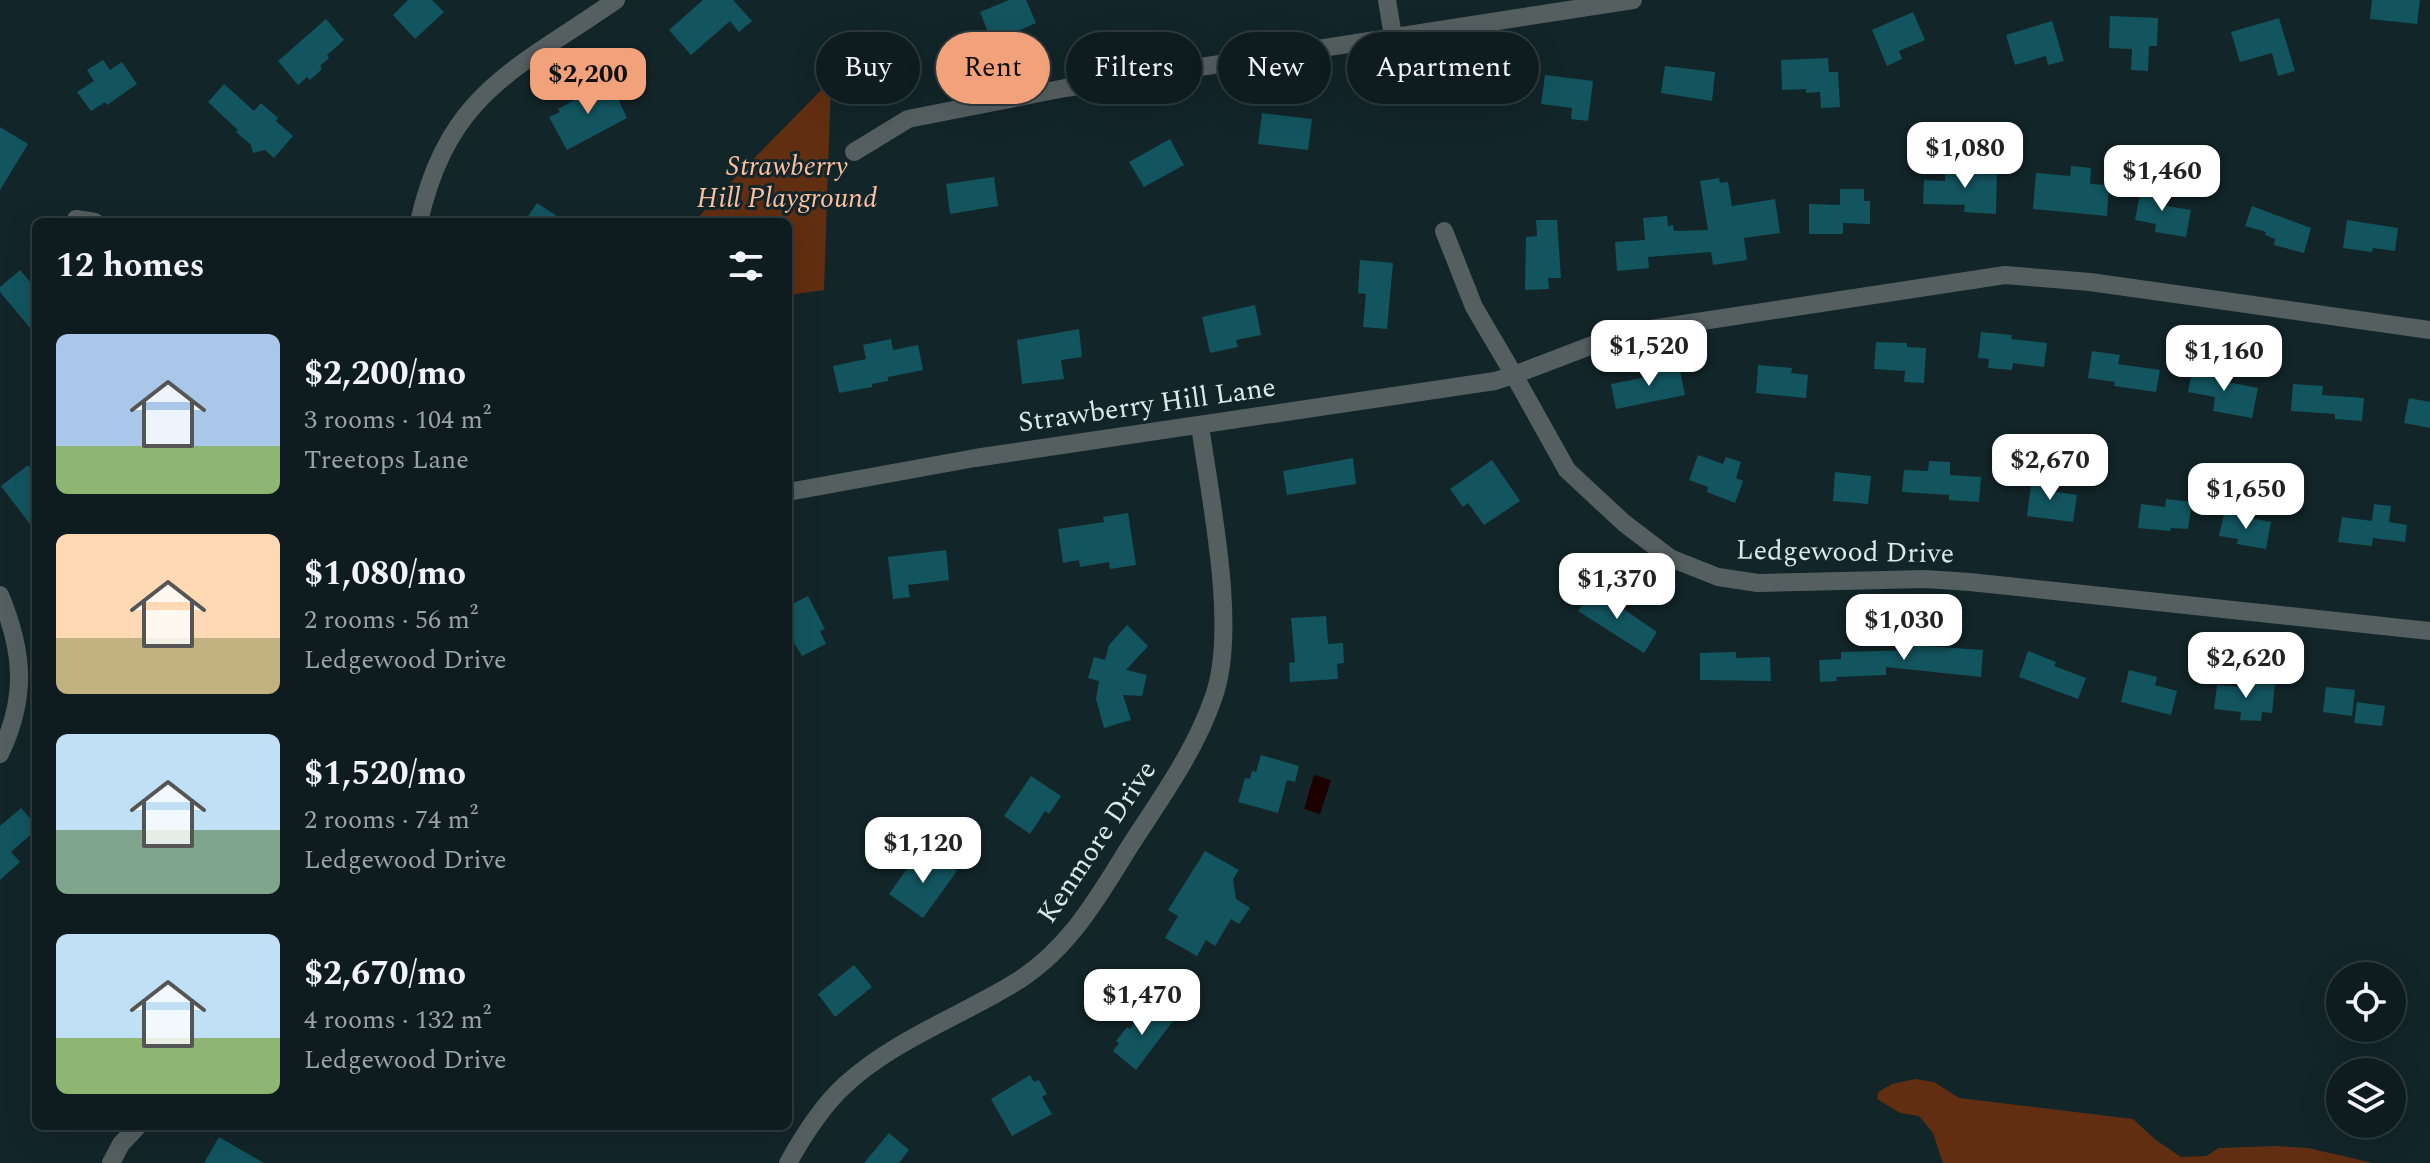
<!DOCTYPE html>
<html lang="en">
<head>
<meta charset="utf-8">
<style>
	body { margin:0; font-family:Spectral,serif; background:#1c292c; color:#f1f3f6; height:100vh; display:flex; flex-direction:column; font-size:30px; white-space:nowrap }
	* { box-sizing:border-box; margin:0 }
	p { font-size:26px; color:#9ba1a4 }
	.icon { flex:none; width:44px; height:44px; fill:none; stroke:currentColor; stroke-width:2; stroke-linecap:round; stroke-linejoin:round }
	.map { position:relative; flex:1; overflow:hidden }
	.panel { position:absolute; left:32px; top:218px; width:760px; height:912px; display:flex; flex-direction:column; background:#0e1c1f; border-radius:12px; box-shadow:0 8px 32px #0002,0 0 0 2px #2e3a3d }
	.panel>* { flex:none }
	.guide { position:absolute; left:816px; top:32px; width:760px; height:72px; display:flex; gap:16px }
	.tools { position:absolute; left:2326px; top:962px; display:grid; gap:16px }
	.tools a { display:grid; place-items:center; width:80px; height:80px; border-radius:50%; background:#0e1c1f; box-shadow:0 8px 32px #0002,0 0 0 2px #2e3a3d; font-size:40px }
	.price { position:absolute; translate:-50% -68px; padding:0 18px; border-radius:16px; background:#fff; color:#222; font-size:26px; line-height:52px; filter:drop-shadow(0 2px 4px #0008) }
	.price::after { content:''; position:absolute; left:50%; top:48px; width:24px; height:18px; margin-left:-12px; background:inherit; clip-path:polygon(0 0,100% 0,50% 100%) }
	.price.current { background:#f1a27b; color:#111 }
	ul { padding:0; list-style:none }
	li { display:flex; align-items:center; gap:24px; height:200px; padding:0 24px }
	li span { display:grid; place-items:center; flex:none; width:224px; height:160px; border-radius:12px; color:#555 }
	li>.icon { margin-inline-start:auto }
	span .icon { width:96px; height:96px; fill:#fffc; stroke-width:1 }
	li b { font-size:34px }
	h2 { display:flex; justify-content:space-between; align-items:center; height:96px; padding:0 24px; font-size:34px }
	.pill { padding:0 28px; border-radius:36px; background:#0e1c1f; box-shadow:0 8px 32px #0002,0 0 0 2px #2e3a3d; font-size:28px; line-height:72px }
	.pill.current { background:#f1a27b; color:#111 }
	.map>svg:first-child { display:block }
	.green { fill:#622e11 }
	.water { fill:#1d0000 }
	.building { fill:#12555f }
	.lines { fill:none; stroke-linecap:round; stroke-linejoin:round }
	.minor { stroke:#565f60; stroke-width:18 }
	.labels { text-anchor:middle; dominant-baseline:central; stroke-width:6; stroke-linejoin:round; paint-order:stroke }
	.park-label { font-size:28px; font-style:italic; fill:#fdbfa0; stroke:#122529 }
	.street-label { font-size:28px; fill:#dce8ea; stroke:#122529 }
</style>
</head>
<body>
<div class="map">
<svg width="2430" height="1163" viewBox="0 0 2430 1163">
	<rect width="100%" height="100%" fill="#122529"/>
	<!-- green -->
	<g class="green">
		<path d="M 831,80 L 824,290 L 788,295 L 788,222 L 694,222 L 723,190 Z"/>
		<path d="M 1915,1079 L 1934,1082 L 1959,1098 L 2133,1119 L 2156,1140 L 2181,1157 L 2206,1156 L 2219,1148 L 2276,1146 L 2308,1148 L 2373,1163 L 1943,1163 L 1933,1133 L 1919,1116 L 1900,1113 L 1877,1099 L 1878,1092 L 1892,1084 Z"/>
	</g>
	<!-- water -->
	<path class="water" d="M 1314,775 L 1331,780 L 1320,814 L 1304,809 Z"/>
	<!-- building -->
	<g class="building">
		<path d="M 408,0 L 432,0 L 444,12 L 415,39 L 393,15 Z"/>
		<path d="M 703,0 L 733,0 L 752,21 L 739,32 L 730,21 L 691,55 L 669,30 Z"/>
		<path d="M 1009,0 L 1026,0 L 1036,23 L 992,42 L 980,12 Z"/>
		<path d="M 2372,0 L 2420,0 L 2417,24 L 2370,19 Z"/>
		<path d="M 1913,12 L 1925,40 L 1899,51 L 1902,59 L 1887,66 L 1872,30 Z"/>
		<path d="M 2110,16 L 2158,18 L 2157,46 L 2149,46 L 2148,71 L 2131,70 L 2132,49 L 2109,48 Z"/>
		<path d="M 2279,18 L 2295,71 L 2278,76 L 2272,53 L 2240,62 L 2231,32 Z"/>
		<path d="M 326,19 L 344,40 L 327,55 L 329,58 L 320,66 L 322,69 L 310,80 L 307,77 L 298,85 L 278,61 Z"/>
		<path d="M 2052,21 L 2064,61 L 2048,65 L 2046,56 L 2015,65 L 2006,35 Z"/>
		<path d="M 1828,58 L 1829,72 L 1838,72 L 1840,107 L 1821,108 L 1820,92 L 1806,93 L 1806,89 L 1782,90 L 1781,60 Z"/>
		<path d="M 103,60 L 110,70 L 122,62 L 137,84 L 107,105 L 105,102 L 91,111 L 77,92 L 94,81 L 87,70 Z"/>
		<path d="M 1665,66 L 1715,72 L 1712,101 L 1661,93 Z"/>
		<path d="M 1545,75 L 1593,81 L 1588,121 L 1571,119 L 1572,108 L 1541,104 Z"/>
		<path d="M 610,81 L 627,118 L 567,150 L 549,117 L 560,112 L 558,109 Z"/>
		<path d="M 224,84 L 254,111 L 261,103 L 278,118 L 276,121 L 293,136 L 274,158 L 265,150 L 253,153 L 251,145 L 236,132 L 238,130 L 208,102 Z"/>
		<path d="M 1262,113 L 1312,119 L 1308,150 L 1258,144 Z"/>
		<path d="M 0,127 L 28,144 L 0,190 Z"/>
		<path d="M 1170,139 L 1184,165 L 1144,187 L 1129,162 Z"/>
		<path d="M 2071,166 L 2091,168 L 2090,184 L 2109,185 L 2107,216 L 2033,209 L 2036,173 L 2070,176 Z"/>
		<path d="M 1945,167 L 1997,169 L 1996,214 L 1964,212 L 1965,205 L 1923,204 L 1924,180 L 1945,181 Z"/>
		<path d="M 994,177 L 998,206 L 950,214 L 946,184 Z"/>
		<path d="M 1719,178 L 1720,183 L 1728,182 L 1732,206 L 1775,199 L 1780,233 L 1744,238 L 1747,260 L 1713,265 L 1711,252 L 1648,257 L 1649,268 L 1617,271 L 1615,242 L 1645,240 L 1643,218 L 1667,216 L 1668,226 L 1673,225 L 1674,231 L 1708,230 L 1700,181 Z"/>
		<path d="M 2142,184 L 2164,188 L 2161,205 L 2191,210 L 2186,237 L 2155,232 L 2156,224 L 2135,220 Z"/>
		<path d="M 1840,189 L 1864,189 L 1864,201 L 1870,201 L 1870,224 L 1843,223 L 1843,234 L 1809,234 L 1809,204 L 1840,205 Z"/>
		<path d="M 537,203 L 566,222 L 524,222 Z"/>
		<path d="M 2252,206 L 2311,228 L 2304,253 L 2274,245 L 2275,239 L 2265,235 L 2266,232 L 2245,226 Z"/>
		<path d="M 1536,220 L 1557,220 L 1561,278 L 1548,278 L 1549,289 L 1525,290 L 1526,237 L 1537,236 Z"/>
		<path d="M 2347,220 L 2398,228 L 2395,251 L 2373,248 L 2372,252 L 2343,248 Z"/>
		<path d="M 1360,260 L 1393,263 L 1387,329 L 1363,327 L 1366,294 L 1358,293 Z"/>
		<path d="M 20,270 L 36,289 L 36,335 L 0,292 L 0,287 Z"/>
		<path d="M 1255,305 L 1261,335 L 1236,340 L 1238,347 L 1210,353 L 1202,317 Z"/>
		<path d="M 1079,329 L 1082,357 L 1061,360 L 1064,379 L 1022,384 L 1017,340 Z"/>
		<path d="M 1981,332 L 2012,335 L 2011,339 L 2047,343 L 2044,367 L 2013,363 L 2012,370 L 1988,368 L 1989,359 L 1978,358 Z"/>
		<path d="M 891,339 L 893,350 L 918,345 L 923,370 L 888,377 L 888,381 L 872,384 L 872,387 L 839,393 L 833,366 L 866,359 L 863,345 Z"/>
		<path d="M 1876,342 L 1907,343 L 1907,347 L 1926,348 L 1924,383 L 1904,382 L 1905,371 L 1874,369 Z"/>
		<path d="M 2092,351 L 2120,355 L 2118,364 L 2160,370 L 2156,392 L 2114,386 L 2115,382 L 2088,378 Z"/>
		<path d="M 1679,365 L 1685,395 L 1616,409 L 1611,384 L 1657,375 L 1656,369 Z"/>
		<path d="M 1758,365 L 1792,368 L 1791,373 L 1808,375 L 1806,398 L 1756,393 Z"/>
		<path d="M 2193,367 L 2224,373 L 2222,381 L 2258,388 L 2252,418 L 2213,411 L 2215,397 L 2188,392 Z"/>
		<path d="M 2293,384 L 2323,386 L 2322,395 L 2364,398 L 2362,421 L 2335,419 L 2335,414 L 2291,411 Z"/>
		<path d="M 2409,398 L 2430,402 L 2430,428 L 2404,423 Z"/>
		<path d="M 1698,455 L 1723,464 L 1726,457 L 1741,462 L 1736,478 L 1743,481 L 1735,503 L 1707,492 L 1708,487 L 1689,480 Z"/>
		<path d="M 1353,458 L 1356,484 L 1287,495 L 1283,471 Z"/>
		<path d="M 1492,460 L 1520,501 L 1484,525 L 1468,503 L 1463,507 L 1450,489 Z"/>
		<path d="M 1929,461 L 1950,462 L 1950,475 L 1981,477 L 1979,502 L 1949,500 L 1949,495 L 1902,492 L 1904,470 L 1928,471 Z"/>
		<path d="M 28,465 L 36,475 L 36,532 L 1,486 Z"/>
		<path d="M 1835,472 L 1871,476 L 1868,504 L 1833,501 Z"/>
		<path d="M 2032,476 L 2052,479 L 2050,491 L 2077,495 L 2073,522 L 2027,516 Z"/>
		<path d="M 2166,499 L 2192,502 L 2188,529 L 2171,528 L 2170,531 L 2138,528 L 2141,504 L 2165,507 Z"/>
		<path d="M 2374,504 L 2391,506 L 2389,522 L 2407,525 L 2405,542 L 2373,538 L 2372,546 L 2338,542 L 2342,517 L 2372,521 Z"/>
		<path d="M 1128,513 L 1136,565 L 1110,569 L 1109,562 L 1080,567 L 1079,560 L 1063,563 L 1058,529 L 1104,522 L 1103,517 Z"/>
		<path d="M 2224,513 L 2271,522 L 2266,549 L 2237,544 L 2238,539 L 2219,536 Z"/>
		<path d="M 946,550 L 949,580 L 908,585 L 910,597 L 893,599 L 888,557 Z"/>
		<path d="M 1593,588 L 1657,632 L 1644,653 L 1578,611 Z"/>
		<path d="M 808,596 L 825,629 L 820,631 L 826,644 L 802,656 L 794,643 L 788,646 L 788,606 Z"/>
		<path d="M 1326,616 L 1328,644 L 1343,643 L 1344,663 L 1337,664 L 1338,679 L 1290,682 L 1289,663 L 1295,662 L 1291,618 Z"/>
		<path d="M 1127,625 L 1148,646 L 1126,670 L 1147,675 L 1142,696 L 1123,695 L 1131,720 L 1104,728 L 1096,699 L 1099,681 L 1088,678 L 1094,657 L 1105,660 L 1109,645 Z"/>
		<path d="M 1912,645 L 1983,650 L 1981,677 L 1886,667 L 1886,675 L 1836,677 L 1837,681 L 1820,682 L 1819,660 L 1841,659 L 1841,652 L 1911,650 Z"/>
		<path d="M 2028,651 L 2056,662 L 2054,666 L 2086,678 L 2078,699 L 2019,677 Z"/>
		<path d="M 1736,652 L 1736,658 L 1770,657 L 1771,681 L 1700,680 L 1700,653 Z"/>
		<path d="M 2129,670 L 2157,677 L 2155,685 L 2177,691 L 2171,715 L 2121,702 Z"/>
		<path d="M 2242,681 L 2275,684 L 2272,713 L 2262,712 L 2261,721 L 2240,720 L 2241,712 L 2214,709 L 2217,685 L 2241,687 Z"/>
		<path d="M 2326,687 L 2355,690 L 2352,716 L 2323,712 Z"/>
		<path d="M 2357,702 L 2385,706 L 2382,726 L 2354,723 Z"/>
		<path d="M 1261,755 L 1299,766 L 1295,782 L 1287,780 L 1278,813 L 1238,802 L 1245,778 L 1250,779 L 1252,771 L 1256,772 Z"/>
		<path d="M 1031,776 L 1061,796 L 1049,814 L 1045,811 L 1030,834 L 1004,816 Z"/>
		<path d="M 21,808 L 36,825 L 36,830 L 11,852 L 20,862 L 0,880 L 0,826 Z"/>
		<path d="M 1205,851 L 1239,870 L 1233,879 L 1236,899 L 1250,908 L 1239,924 L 1231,919 L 1215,946 L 1206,940 L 1197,956 L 1165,938 L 1178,916 L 1168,910 Z"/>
		<path d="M 931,852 L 957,871 L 923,918 L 889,894 L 909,866 L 916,872 Z"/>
		<path d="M 854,965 L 872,987 L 835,1017 L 818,994 Z"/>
		<path d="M 1154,1005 L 1173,1021 L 1136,1070 L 1113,1051 L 1119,1043 L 1116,1041 L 1127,1027 L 1130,1029 L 1137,1020 L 1140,1022 Z"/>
		<path d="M 1030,1075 L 1034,1082 L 1039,1080 L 1047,1094 L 1042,1097 L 1052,1114 L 1012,1136 L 991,1099 Z"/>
		<path d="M 889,1133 L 909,1150 L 899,1163 L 864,1163 Z"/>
		<path d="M 219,1137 L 264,1163 L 204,1163 Z"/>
	</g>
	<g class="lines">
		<!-- minor -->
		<g class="minor">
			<path d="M 1387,0 L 1393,36"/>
			<path d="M 854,152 L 908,119 L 1065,88 L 1633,0"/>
			<path d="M 76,219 L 95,222"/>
			<path d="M 419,222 C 448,92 517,69 616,0"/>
			<path d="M 2430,330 L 2090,282 L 2005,275 L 1624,333 L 1514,375 L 1567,470 L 1624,523 L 1670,558 L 1718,577 L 1758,583 L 1925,579 L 1970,582 L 2430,631"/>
			<path d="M 788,492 L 975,458 L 1495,381 L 1514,375 L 1474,307 L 1444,231"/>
			<path d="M 0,595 C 24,653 27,697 0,754"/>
			<path d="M 111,1163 L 121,1144 L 138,1126"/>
			<path d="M 788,1163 C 803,1136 822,1106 845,1085 C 893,1041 956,1018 1011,985 C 1066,953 1096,901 1128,849 C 1160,799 1195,752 1214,696 C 1238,627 1210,499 1200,425"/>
		</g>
	</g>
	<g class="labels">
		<!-- park labels -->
		<g class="park-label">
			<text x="787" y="166">Strawberry<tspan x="787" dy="32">Hill Playground</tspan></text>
		</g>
		<!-- street labels -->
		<g class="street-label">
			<text transform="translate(1147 405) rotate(-8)">Strawberry Hill Lane</text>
			<text transform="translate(1845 552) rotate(1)">Ledgewood Drive</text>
			<text transform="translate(1097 842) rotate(-56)">Kenmore Drive</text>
		</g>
	</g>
</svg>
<div class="tools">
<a><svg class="icon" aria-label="locate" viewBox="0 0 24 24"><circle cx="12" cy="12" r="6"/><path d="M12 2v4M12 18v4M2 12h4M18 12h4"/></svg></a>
<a><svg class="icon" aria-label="layers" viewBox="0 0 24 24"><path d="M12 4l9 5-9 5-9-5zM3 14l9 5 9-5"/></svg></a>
</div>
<b class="price current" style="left:588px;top:116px">$2,200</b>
<b class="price" style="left:1965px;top:190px">$1,080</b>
<b class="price" style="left:2162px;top:213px">$1,460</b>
<b class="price" style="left:1649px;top:388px">$1,520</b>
<b class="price" style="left:2224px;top:393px">$1,160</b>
<b class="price" style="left:2050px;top:502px">$2,670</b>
<b class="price" style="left:2246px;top:531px">$1,650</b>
<b class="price" style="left:1617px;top:621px">$1,370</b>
<b class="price" style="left:1904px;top:662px">$1,030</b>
<b class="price" style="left:2246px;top:700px">$2,620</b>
<b class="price" style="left:923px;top:885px">$1,120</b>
<b class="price" style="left:1142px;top:1037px">$1,470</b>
<div class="guide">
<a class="pill">Buy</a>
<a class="pill current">Rent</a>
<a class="pill">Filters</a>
<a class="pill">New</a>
<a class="pill">Apartment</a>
</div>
<section class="panel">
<h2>12 homes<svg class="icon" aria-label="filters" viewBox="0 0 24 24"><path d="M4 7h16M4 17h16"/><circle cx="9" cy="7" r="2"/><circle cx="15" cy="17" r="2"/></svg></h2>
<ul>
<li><span style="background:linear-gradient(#a9c7e8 70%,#8fb573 0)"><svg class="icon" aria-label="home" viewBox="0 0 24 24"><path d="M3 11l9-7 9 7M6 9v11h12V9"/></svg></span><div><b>$2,200/mo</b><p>3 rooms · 104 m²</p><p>Treetops Lane</p></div></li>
<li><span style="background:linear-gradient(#ffd9b3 65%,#c2b280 0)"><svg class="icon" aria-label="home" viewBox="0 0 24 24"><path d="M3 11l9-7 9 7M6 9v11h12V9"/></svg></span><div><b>$1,080/mo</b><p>2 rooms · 56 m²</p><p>Ledgewood Drive</p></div></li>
<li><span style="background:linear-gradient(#bfe0f5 60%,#7fa58c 0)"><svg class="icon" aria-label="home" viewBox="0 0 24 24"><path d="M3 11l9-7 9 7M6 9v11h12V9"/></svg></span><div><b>$1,520/mo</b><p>2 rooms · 74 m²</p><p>Ledgewood Drive</p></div></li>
<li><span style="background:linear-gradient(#bfe0f5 65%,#8fb573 0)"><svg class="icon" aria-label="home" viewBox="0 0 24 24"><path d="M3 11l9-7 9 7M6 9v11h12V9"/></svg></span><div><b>$2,670/mo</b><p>4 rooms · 132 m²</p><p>Ledgewood Drive</p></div></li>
</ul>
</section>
</div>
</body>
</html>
